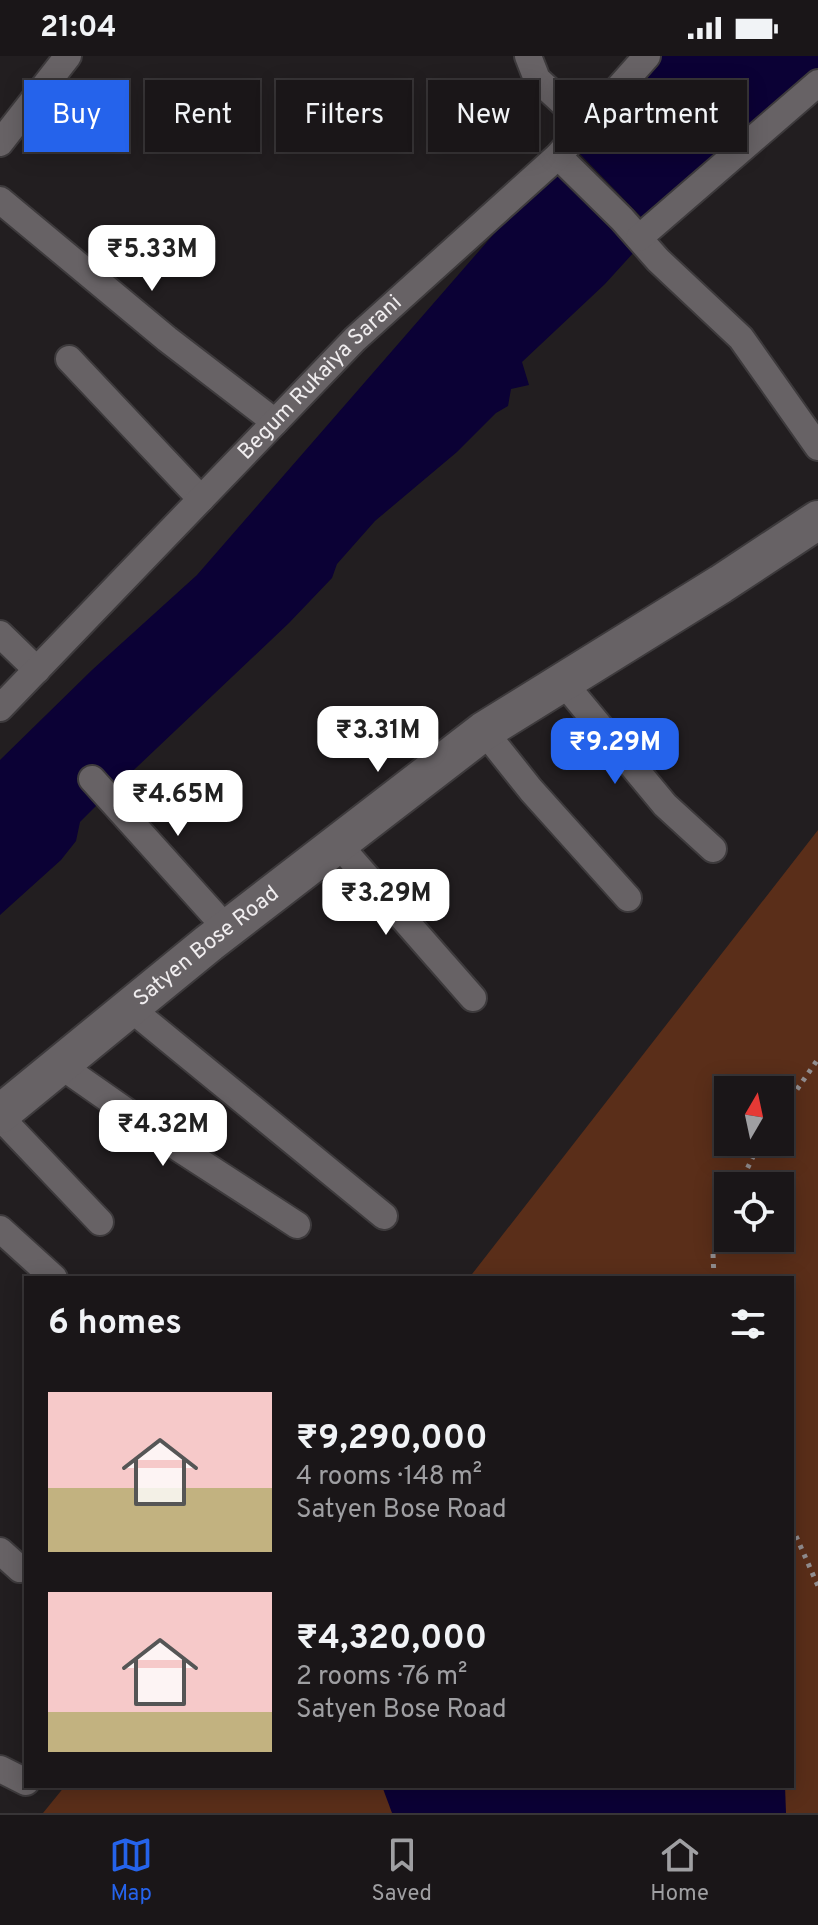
<!DOCTYPE html>
<html lang="en">
<head>
<meta charset="utf-8">
<style>
	body { margin:0; font-family:Overpass,sans-serif; background:#231f21; color:#f1f3f6; height:100vh; display:flex; flex-direction:column; font-size:30px; white-space:nowrap }
	* { box-sizing:border-box; margin:0 }
	p { font-size:26px; color:#9f9fa2 }
	.icon { flex:none; width:44px; height:44px; fill:none; stroke:currentColor; stroke-width:2; stroke-linecap:round; stroke-linejoin:round }
	.map { position:relative; flex:1; overflow:hidden }
	.details { position:absolute; left:24px; top:1220px; width:770px; height:512px; display:flex; flex-direction:column; background:#1a1618; border-radius:0px; box-shadow:0 4px 20px #0003,0 0 0 2px #383537 }
	.details>* { flex:none }
	.top-card { position:absolute; left:24px; top:24px; width:770px; height:72px; display:flex; gap:16px }
	.needle { width:52px; rotate:9deg }
	.buttons { position:absolute; left:714px; top:1020px; display:grid; gap:16px }
	.buttons a { display:grid; place-items:center; width:80px; height:80px; border-radius:0px; background:#1a1618; box-shadow:0 4px 20px #0003,0 0 0 2px #383537; font-size:40px }
	.price { position:absolute; translate:-50% -68px; padding:0 18px; border-radius:16px; background:#fff; color:#222; font-size:26px; line-height:52px; filter:drop-shadow(0 2px 4px #0008) }
	.price::after { content:''; position:absolute; left:50%; top:48px; width:24px; height:18px; margin-left:-12px; background:inherit; clip-path:polygon(0 0,100% 0,50% 100%) }
	.price.active { background:#2563eb; color:#fff }
	ul { padding:0; list-style:none }
	li { display:flex; align-items:center; gap:24px; height:200px; padding:0 24px }
	li span { display:grid; place-items:center; flex:none; width:224px; height:160px; border-radius:0px; color:#555 }
	li>.icon { margin-inline-start:auto }
	span .icon { width:96px; height:96px; fill:#fffc; stroke-width:1 }
	li b { font-size:34px }
	h2 { display:flex; justify-content:space-between; align-items:center; height:96px; padding:0 24px; font-size:34px }
	.tag { padding:0 28px; border-radius:0px; background:#1a1618; box-shadow:0 4px 20px #0003,0 0 0 2px #383537; font-size:28px; line-height:72px }
	.tag.active { background:#2563eb; color:#fff }
	.status { display:flex; justify-content:space-between; align-items:center; height:56px; padding:0 40px; background:#1a1618; direction:ltr }
	.status svg { height:22px; fill:currentColor }
	.tab-bar { display:flex; justify-content:space-around; align-items:center; height:112px; border-top:2px solid #383537; background:#1a1618; font-size:22px; color:#9f9fa2 }
	.tab-bar a { display:grid; justify-items:center; gap:4px }
	.tab-bar .active { color:#2563eb }
	.map>svg:first-child { display:block }
	.green { fill:#5a2e19; fill-rule:evenodd }
	.water { fill:#0b0135 }
	.lines { fill:none; stroke-linecap:round; stroke-linejoin:round }
	.street-casing { stroke:#3d3a3c; stroke-width:30 }
	.secondary-casing { stroke:#3d3a3c; stroke-width:42 }
	.path { stroke:#918d8f; stroke-width:5; stroke-dasharray:4 6; stroke-linecap:butt }
	.street { stroke:#676265; stroke-width:26 }
	.secondary { stroke:#676265; stroke-width:38 }
	.labels { text-anchor:middle; dominant-baseline:central; stroke-width:7; stroke-linejoin:round; paint-order:stroke }
	.street-label { font-size:22px; fill:#f0edef; stroke:#191517 }
</style>
</head>
<body>
<div class="status"><b>21:04</b><svg viewBox="0 0 49 12"><path d="M0 12V9h3v3zM5 12V6h3v6zM10 12V3h3v9zM15 12V0h3v12zM26 1h20v11H26zM47 4h2v5h-2z"/></svg></div>
<div class="map">
<svg width="818" height="1757" viewBox="0 0 818 1757">
	<rect width="100%" height="100%" fill="#221e20"/>
	<!-- green -->
	<path class="green" d="M 818,774 L 818,1757 L 43,1757 L 65,1730 L 792,1730 L 792,1222 L 469,1222 ZM 728,1034 L 780,1034 L 780,1086 L 728,1086 ZM 728,1130 L 780,1130 L 780,1182 L 728,1182 Z"/>
	<!-- water -->
	<g class="water">
		<path d="M 661,0 L 818,0 L 818,27 L 656,176 L 576,94 Z"/>
		<path d="M 553,110 L 635,195 L 605,228 L 522,306 L 529,329 L 511,333 L 508,350 L 496,357 L 457,396 L 375,465 L 337,508 L 332,522 L 289,567 L 99,747 L 80,766 L 76,785 L 61,804 L 0,859 L 0,704 L 92,614 L 197,519 Z"/>
		<path d="M 382,1730 L 785,1730 L 786,1757 L 392,1757 Z"/>
	</g>
	<g class="lines">
		<!-- street casing -->
		<g class="street-casing">
			<g id="street">
				<path d="M 528,0 L 537,23 L 586,68"/>
				<path d="M 0,87 L 68,0"/>
				<path d="M 558,100 L 622,163 L 658,204 L 741,282 L 818,391"/>
				<path d="M 0,144 L 167,283 L 275,366"/>
				<path d="M 639,182 L 818,27"/>
				<path d="M 69,303 L 201,443"/>
				<path d="M 0,578 L 37,614"/>
				<path d="M 563,626 L 665,749 L 713,793"/>
				<path id="s1" d="M 0,652 L 355,283 L 558,100 L 647,0"/>
				<path d="M 484,675 L 531,734 L 628,842"/>
				<path d="M 92,723 L 227,873"/>
				<path d="M 338,788 L 473,942"/>
				<path d="M 130,952 L 384,1160"/>
				<path d="M 60,1009 L 180,1093 L 297,1169"/>
				<path d="M 0,1061 L 100,1166"/>
				<path d="M 0,1173 L 54,1222"/>
				<path d="M 0,1495 L 20,1513"/>
				<path d="M 0,1713 L 26,1726"/>
			</g>
		</g>
		<!-- secondary casing -->
		<g class="secondary-casing">
			<g id="secondary">
				<path id="s2" d="M 0,1058 L 209,887 L 484,675 L 721,528 L 818,464"/>
			</g>
		</g>
		<!-- path -->
		<g class="path">
			<path d="M 780,1058 L 818,1003"/>
			<path d="M 739,1130 L 760,1086"/>
			<path d="M 714,1222 L 713,1198 L 728,1152"/>
			<path d="M 792,1471 L 818,1530"/>
		</g>
		<!-- street -->
		<use href="#street" class="street"/>
		<!-- secondary -->
		<use href="#secondary" class="secondary"/>
	</g>
	<g class="labels">
		<!-- street labels -->
		<g class="street-label">
			<text stroke="none"><textPath href="#s1" startOffset="460">Begum Rukaiya Sarani</textPath></text>
			<text stroke="none"><textPath href="#s2" startOffset="266">Satyen Bose Road</textPath></text>
		</g>
	</g>
</svg>
<div class="buttons">
<a><svg class="needle" viewBox="-14 -14 28 28"><path d="M0-13l5 13h-10z" fill="#e53935"/><path d="M0 13l5-13h-10z" fill="#9f9fa2"/></svg></a>
<a><svg class="icon" aria-label="locate" viewBox="0 0 24 24"><circle cx="12" cy="12" r="6"/><path d="M12 2v4M12 18v4M2 12h4M18 12h4"/></svg></a>
</div>
<b class="price" style="left:152px;top:237px">₹5.33M</b>
<b class="price" style="left:378px;top:718px">₹3.31M</b>
<b class="price active" style="left:615px;top:730px">₹9.29M</b>
<b class="price" style="left:178px;top:782px">₹4.65M</b>
<b class="price" style="left:386px;top:881px">₹3.29M</b>
<b class="price" style="left:163px;top:1112px">₹4.32M</b>
<div class="top-card">
<a class="tag active">Buy</a>
<a class="tag">Rent</a>
<a class="tag">Filters</a>
<a class="tag">New</a>
<a class="tag">Apartment</a>
</div>
<section class="details">
<h2>6 homes<svg class="icon" aria-label="filters" viewBox="0 0 24 24"><path d="M4 7h16M4 17h16"/><circle cx="9" cy="7" r="2"/><circle cx="15" cy="17" r="2"/></svg></h2>
<ul>
<li><span style="background:linear-gradient(#f6c9c9 60%,#c2b280 0)"><svg class="icon" aria-label="home" viewBox="0 0 24 24"><path d="M3 11l9-7 9 7M6 9v11h12V9"/></svg></span><div><b>₹9,290,000</b><p>4 rooms · 148 m²</p><p>Satyen Bose Road</p></div></li>
<li><span style="background:linear-gradient(#f6c9c9 75%,#c2b280 0)"><svg class="icon" aria-label="home" viewBox="0 0 24 24"><path d="M3 11l9-7 9 7M6 9v11h12V9"/></svg></span><div><b>₹4,320,000</b><p>2 rooms · 76 m²</p><p>Satyen Bose Road</p></div></li>
</ul>
</section>
</div>
<nav class="tab-bar">
<a class="active"><svg class="icon" aria-label="map" viewBox="0 0 24 24"><path d="M3 6l6-2 6 2 6-2v14l-6 2-6-2-6 2zM9 4v14M15 6v14"/></svg>Map</a>
<a><svg class="icon" aria-label="saved" viewBox="0 0 24 24"><path d="M7 4h10v16l-5-4-5 4z"/></svg>Saved</a>
<a><svg class="icon" aria-label="home" viewBox="0 0 24 24"><path d="M3 11l9-7 9 7M6 9v11h12V9"/></svg>Home</a>
</nav>
</body>
</html>
